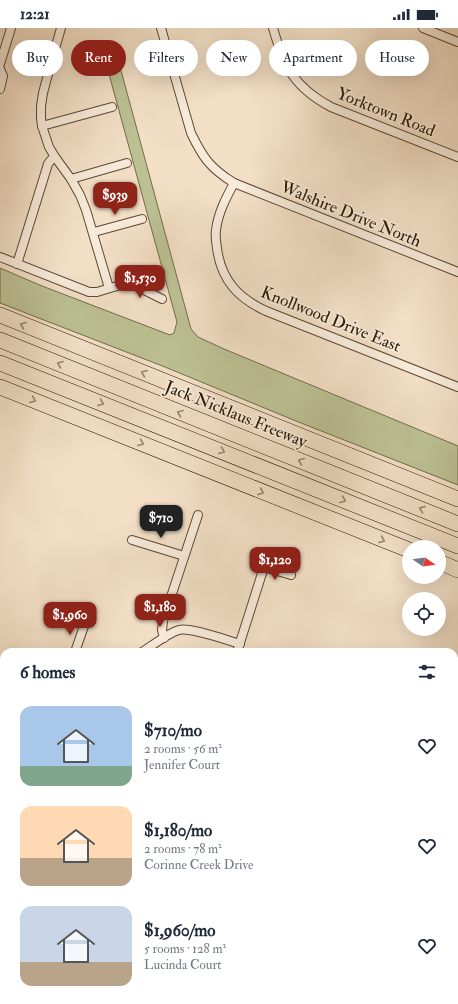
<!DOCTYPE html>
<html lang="en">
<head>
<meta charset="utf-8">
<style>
	body { margin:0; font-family:"IM FELL Double Pica",serif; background:#f6f6f7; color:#1f2937; height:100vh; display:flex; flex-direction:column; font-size:15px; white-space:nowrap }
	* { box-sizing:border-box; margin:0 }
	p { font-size:13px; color:#747a83 }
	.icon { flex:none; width:22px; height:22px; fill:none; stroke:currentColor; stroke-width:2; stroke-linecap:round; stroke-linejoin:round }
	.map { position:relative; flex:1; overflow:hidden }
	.side { position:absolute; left:0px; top:620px; width:458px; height:356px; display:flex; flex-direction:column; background:#fff; border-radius:12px 12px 0 0; box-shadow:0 4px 16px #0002 }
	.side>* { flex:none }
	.guide { position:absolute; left:12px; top:12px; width:434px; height:36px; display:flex; gap:8px }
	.needle { width:26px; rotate:103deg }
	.controls { position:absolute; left:402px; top:512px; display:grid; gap:8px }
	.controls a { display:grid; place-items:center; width:44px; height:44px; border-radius:50%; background:#fff; box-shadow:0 4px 16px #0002; font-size:20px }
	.price { position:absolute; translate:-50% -34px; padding:0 9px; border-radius:8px; background:#8f2418; color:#fff; font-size:13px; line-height:26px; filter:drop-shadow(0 1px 2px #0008) }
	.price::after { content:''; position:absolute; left:50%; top:24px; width:12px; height:9px; margin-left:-6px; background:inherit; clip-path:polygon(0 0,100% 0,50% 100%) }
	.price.current { background:#222; color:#fff }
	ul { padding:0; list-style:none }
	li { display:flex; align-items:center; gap:12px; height:100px; padding:0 20px }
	li span { display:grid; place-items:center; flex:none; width:112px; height:80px; border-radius:12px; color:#555 }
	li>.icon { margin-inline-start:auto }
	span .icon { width:48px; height:48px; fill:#fffc; stroke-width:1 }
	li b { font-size:17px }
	h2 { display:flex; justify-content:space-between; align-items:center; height:48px; padding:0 20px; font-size:17px }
	.pill { padding:0 14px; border-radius:18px; background:#fff; box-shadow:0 4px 16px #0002; font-size:14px; line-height:36px }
	.pill.current { background:#8f2418; color:#fff }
	.status { display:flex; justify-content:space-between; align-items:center; height:28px; padding:0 20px; background:#fff; direction:ltr }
	.status svg { height:11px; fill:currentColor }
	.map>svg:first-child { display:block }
	.green { fill:#bcc194; stroke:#736c4a }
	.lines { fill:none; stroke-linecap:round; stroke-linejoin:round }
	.minor-casing { stroke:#5c4932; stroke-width:10 }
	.motorway-casing { stroke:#2a1701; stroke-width:16 }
	.minor { stroke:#f7eada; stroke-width:8 }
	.motorway { stroke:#f2dfc6; stroke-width:15 }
	.oneway { stroke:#98856d }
	.labels { text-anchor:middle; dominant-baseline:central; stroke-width:3.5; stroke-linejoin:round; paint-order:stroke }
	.street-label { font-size:17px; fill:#2a1701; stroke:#f7eada }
</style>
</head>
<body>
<div class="status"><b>12:21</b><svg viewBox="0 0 49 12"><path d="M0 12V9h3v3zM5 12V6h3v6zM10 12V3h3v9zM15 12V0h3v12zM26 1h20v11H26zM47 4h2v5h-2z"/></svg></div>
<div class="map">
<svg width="458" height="976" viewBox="0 0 458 976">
	<rect width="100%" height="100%" fill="#f2dfc6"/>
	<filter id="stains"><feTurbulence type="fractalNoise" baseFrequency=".005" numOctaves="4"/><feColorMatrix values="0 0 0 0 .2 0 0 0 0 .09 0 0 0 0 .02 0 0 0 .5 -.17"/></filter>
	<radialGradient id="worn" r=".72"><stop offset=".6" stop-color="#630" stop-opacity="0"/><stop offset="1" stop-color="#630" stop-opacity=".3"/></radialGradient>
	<!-- green -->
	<path class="green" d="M 113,13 L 191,301 L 198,309 L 224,321 L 458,418 L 458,457 L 296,393 L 165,339 L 0,275 L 0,240 L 42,258 L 170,307 L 174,305 L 177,294 L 101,17 Z"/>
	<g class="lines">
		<!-- minor casing -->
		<g class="minor-casing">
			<g id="minor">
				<path d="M 61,0 L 51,35 L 43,65 L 41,78 L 41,90 L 42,98 L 49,119 L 55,129 L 71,151 L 80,167 L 86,182 L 109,260"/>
				<path d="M 161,0 L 191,105 C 203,130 210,140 234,155 L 458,244"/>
				<path d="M 273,0 C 284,39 294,59 331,79 L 458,129"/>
				<path d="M 423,0 L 458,14"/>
				<path d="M 0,36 L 11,0"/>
				<path d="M 0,41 L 3,48 L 0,61"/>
				<path d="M 42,98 L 112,79"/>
				<path d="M 71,151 L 127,135"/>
				<path d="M 234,155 C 226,170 218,185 216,202 C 215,208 216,214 217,220 C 221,252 238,270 266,283 L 458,359"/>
				<path d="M 94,204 L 142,191"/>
				<path d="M 0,229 L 89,264 L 97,264 L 160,245"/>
				<path d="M 17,236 L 48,136 L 51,132 L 55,129"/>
				<path d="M 128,254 L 162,271"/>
				<path d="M 132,512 L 184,528"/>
				<path d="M 164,610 L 162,602 L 163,593 L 198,487"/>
				<path d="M 75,624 L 84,598"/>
				<path d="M 142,624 C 152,618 168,605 179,602 C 191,599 226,612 240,616"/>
				<path d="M 237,624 L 264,539 L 291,547"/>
				<path d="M 0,705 L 4,704"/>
				<path d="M 0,749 L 4,751"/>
				<path d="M 454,781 L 458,782"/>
				<path d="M 0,823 L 4,825"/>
				<path d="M 0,882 L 4,883"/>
				<path d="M 0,956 L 4,957"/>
				<path d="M 273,972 L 278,976"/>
				<path d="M 455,976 L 458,967"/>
			</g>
		</g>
		<!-- motorway casing -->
		<g class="motorway-casing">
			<g id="motorway">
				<path d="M 0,287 L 458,471"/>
				<path d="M 0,312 L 458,496"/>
				<path d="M 0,335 L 458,518"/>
				<path d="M 0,359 L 409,522"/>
				<path d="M 439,534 L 458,542"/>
			</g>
		</g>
		<!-- minor -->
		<use href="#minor" class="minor"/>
		<!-- motorway -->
		<use href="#motorway" class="motorway"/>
	</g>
	<!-- one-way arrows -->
	<defs><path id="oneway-chevron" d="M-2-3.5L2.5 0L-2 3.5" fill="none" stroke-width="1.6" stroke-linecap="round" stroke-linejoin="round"/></defs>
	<g class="oneway">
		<use href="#oneway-chevron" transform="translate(23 297) rotate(-158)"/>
		<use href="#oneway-chevron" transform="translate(60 336) rotate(-158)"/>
		<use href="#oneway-chevron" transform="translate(144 345) rotate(-158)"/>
		<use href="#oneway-chevron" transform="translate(33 372) rotate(22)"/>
		<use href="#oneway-chevron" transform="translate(101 375) rotate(22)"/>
		<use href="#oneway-chevron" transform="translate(180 385) rotate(-158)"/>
		<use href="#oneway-chevron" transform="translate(141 415) rotate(22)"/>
		<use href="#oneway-chevron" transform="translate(222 423) rotate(22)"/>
		<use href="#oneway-chevron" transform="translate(301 433) rotate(-158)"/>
		<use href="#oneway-chevron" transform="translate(261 464) rotate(22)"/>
		<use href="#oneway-chevron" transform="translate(343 472) rotate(22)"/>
		<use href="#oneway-chevron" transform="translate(422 481) rotate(-158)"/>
		<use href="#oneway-chevron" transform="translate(382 512) rotate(22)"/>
	</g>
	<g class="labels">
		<!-- street labels -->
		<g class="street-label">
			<text transform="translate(386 84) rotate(22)">Yorktown Road</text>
			<text transform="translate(351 186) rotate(22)">Walshire Drive North</text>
			<text transform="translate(331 291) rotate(22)">Knollwood Drive East</text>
			<text transform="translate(236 386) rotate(22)">Jack Nicklaus Freeway</text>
		</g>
	</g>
	<rect width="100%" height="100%" filter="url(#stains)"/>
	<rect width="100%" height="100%" fill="url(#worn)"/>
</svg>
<div class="controls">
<a><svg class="needle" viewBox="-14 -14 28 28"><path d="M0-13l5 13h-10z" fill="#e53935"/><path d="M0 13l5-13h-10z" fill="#747a83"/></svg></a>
<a><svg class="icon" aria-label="locate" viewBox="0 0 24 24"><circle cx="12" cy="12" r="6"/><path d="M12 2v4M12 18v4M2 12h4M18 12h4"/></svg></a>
</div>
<b class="price" style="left:115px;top:188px">$939</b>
<b class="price" style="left:140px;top:271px">$1,530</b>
<b class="price current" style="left:161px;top:511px">$710</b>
<b class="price" style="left:275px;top:553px">$1,120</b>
<b class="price" style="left:160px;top:600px">$1,180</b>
<b class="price" style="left:70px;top:608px">$1,960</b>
<div class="guide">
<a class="pill">Buy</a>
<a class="pill current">Rent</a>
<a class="pill">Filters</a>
<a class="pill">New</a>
<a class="pill">Apartment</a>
<a class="pill">House</a>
</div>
<section class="side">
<h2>6 homes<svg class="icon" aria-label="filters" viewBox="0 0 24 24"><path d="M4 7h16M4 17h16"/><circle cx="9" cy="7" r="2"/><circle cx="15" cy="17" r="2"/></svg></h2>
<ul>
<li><span style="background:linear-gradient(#a9c7e8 75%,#7fa58c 0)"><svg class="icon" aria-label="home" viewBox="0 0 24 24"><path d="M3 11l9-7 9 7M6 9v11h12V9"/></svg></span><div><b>$710/mo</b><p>2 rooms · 56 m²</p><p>Jennifer Court</p></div><svg class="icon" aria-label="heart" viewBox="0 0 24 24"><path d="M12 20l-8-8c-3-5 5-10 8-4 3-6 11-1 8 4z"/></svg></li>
<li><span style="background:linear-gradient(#ffd9b3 65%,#b9a48a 0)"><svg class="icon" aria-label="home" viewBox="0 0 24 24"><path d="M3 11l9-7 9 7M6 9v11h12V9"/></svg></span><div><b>$1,180/mo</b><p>2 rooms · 78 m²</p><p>Corinne Creek Drive</p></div><svg class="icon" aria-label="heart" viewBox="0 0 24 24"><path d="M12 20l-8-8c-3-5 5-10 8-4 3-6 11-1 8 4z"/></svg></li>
<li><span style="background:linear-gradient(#c9d6e8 70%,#b9a48a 0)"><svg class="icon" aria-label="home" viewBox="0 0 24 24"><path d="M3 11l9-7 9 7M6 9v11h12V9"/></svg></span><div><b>$1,960/mo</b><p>5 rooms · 128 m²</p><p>Lucinda Court</p></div><svg class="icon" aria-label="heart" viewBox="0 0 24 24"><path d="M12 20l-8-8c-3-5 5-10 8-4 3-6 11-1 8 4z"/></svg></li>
</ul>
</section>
</div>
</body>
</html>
